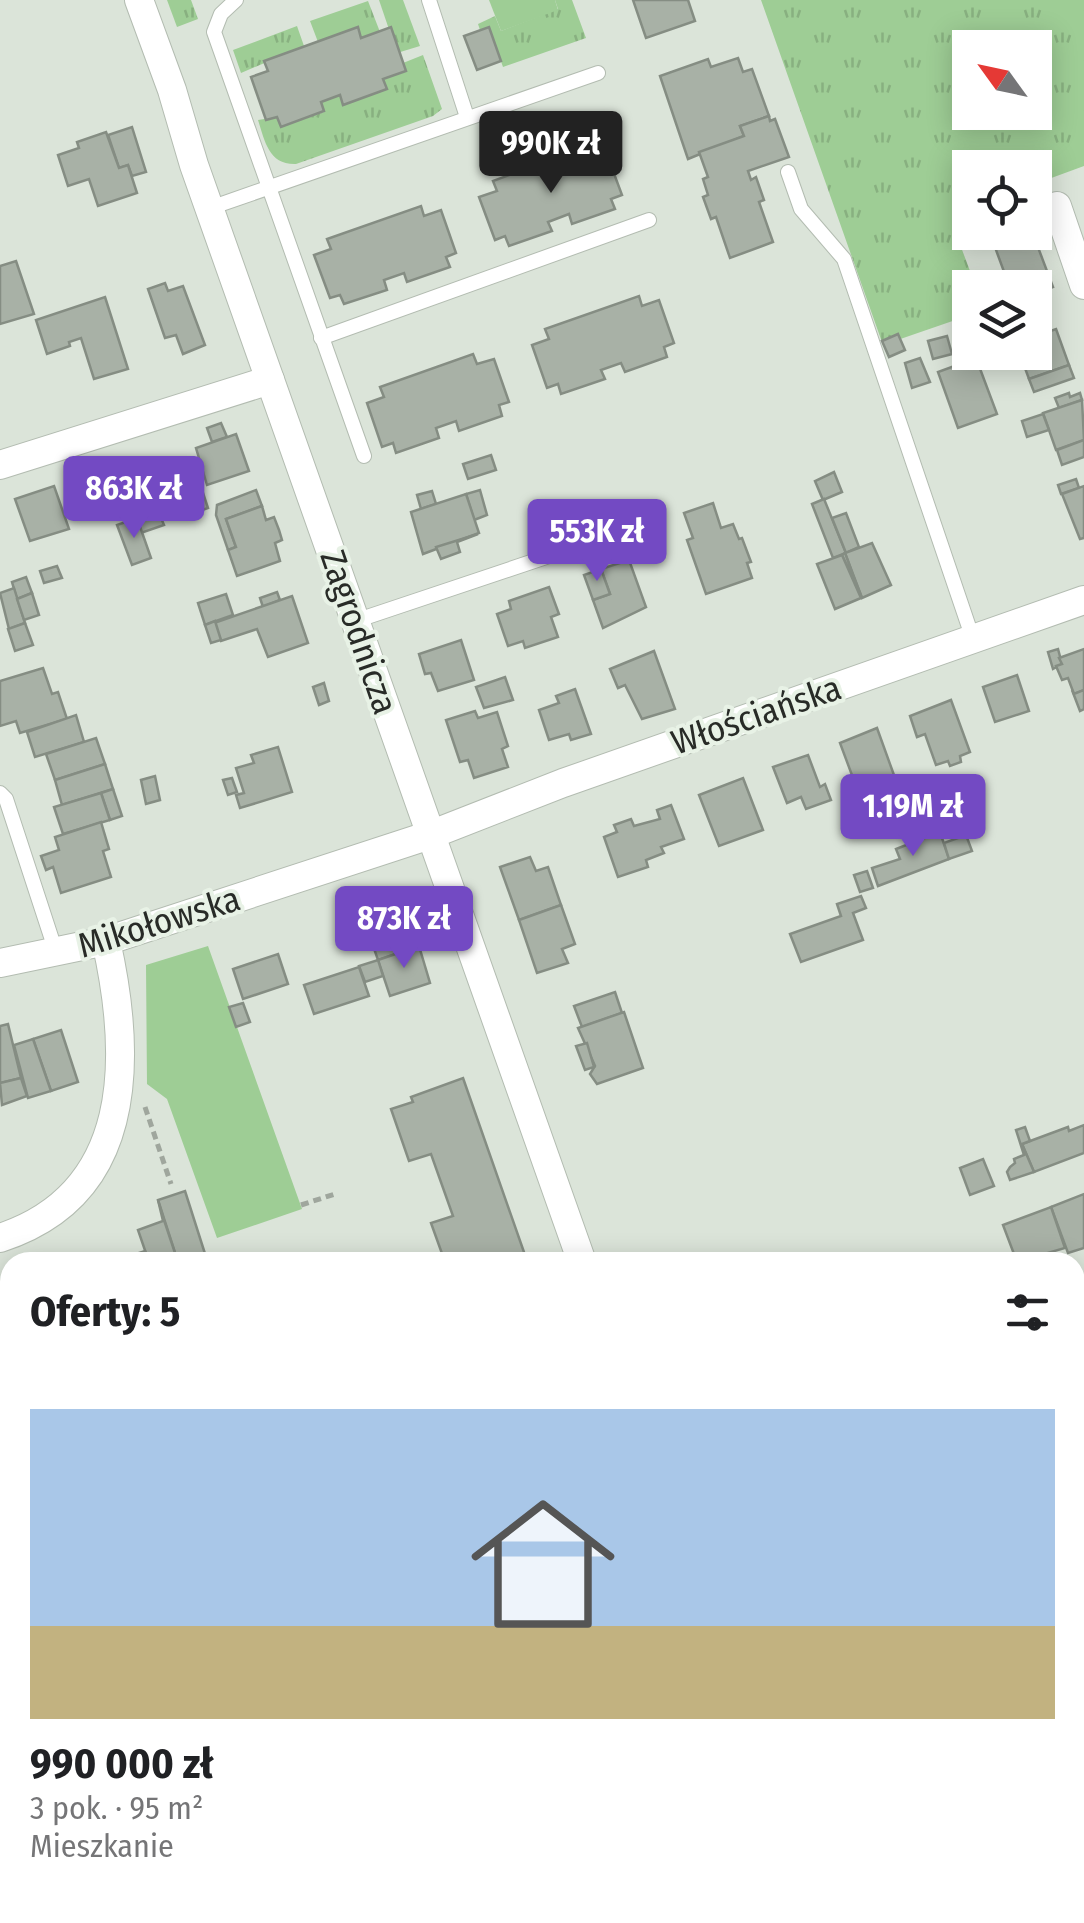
<!DOCTYPE html>
<html lang="pl">
<head>
<meta charset="utf-8">
<style>
	body { margin:0; font-family:"Fira Sans Condensed",sans-serif; background:#f6f6f6; color:#202124; height:100vh; display:flex; flex-direction:column; font-size:38px; white-space:nowrap }
	* { box-sizing:border-box; margin:0 }
	p { font-size:32px; color:#757577 }
	.icon { flex:none; width:55px; height:55px; fill:none; stroke:currentColor; stroke-width:2; stroke-linecap:round; stroke-linejoin:round }
	.map { position:relative; flex:1; overflow:hidden }
	.drawer { position:absolute; left:0px; top:1252px; width:1085px; height:672px; display:flex; flex-direction:column; background:#fff; border-radius:30px 30px 0 0; box-shadow:0 5px 25px #0003 }
	.drawer>* { flex:none }
	.needle { width:65px; rotate:303deg }
	.tools { position:absolute; left:952px; top:30px; display:grid; gap:20px }
	.tools a { display:grid; place-items:center; width:100px; height:100px; border-radius:0px; background:#fff; box-shadow:0 5px 25px #0003; font-size:50px }
	.price { position:absolute; translate:-50% -85px; padding:0 22px; border-radius:10px; background:#734ac3; color:#fff; font-size:32px; line-height:65px; filter:drop-shadow(0 2px 5px #0008) }
	.price::after { content:''; position:absolute; left:50%; top:60px; width:30px; height:22px; margin-left:-15px; background:inherit; clip-path:polygon(0 0,100% 0,50% 100%) }
	.price.selected { background:#222; color:#fff }
	ul { padding:0; list-style:none }
	li { display:grid; align-content:center; gap:20px; height:530px; padding:0 30px }
	li+li { border-top:2px solid #e0e0e0 }
	li span { display:grid; place-items:center; height:310px; border-radius:0px; color:#555 }
	li>.icon { margin-inline-start:auto }
	span .icon { width:180px; height:180px; fill:#fffc; stroke-width:1 }
	li b { font-size:42px }
	h2 { display:flex; justify-content:space-between; align-items:center; height:120px; padding:0 30px; font-size:42px }
	.map>svg:first-child { display:block }
	.grass { fill:url(#grass-tufts); fill-rule:evenodd }
	.park { fill:#9ecd95 }
	.building { fill:#a8b1a6; stroke:#858d83; stroke-width:2.5 }
	.lines { fill:none; stroke-linecap:round; stroke-linejoin:round }
	.service-casing { stroke:#b3bcb1; stroke-width:16 }
	.minor-casing { stroke:#b3bcb1; stroke-width:30 }
	.secondary-casing { stroke:#b3bcb1; stroke-width:42 }
	.path { stroke:#9fa69d; stroke-width:5; stroke-dasharray:8 5; stroke-linecap:butt }
	.service { stroke:#fff; stroke-width:14 }
	.minor { stroke:#fff; stroke-width:28 }
	.secondary { stroke:#fff; stroke-width:40 }
	.labels { text-anchor:middle; dominant-baseline:central; stroke-width:8; stroke-linejoin:round; paint-order:stroke }
	.street-label { font-size:35px; fill:#282b27; stroke:#e8f2e6 }
</style>
</head>
<body>
<div class="map">
<svg width="1084" height="1923" viewBox="0 0 1084 1923">
	<defs>
		<pattern id="grass-tufts" width="24" height="20" patternUnits="userSpaceOnUse" patternTransform="scale(2.5)"><rect width="24" height="20" fill="#9ecd95"/><path d="M3 7l-1-3M5 7V3M7 7l1-3M15 17l-1-3M17 17v-4M19 17l1-3" fill="none" stroke="#88b080"/></pattern>
	</defs>
	<rect width="100%" height="100%" fill="#dbe4d9"/>
	<!-- grass -->
	<g class="grass">
		<path d="M 167,0 L 191,0 L 198,19 L 177,27 Z"/>
		<path d="M 379,0 L 403,0 L 420,46 L 397,53 Z"/>
		<path d="M 555,0 L 572,0 L 586,38 L 503,67 L 489,28 L 480,30 L 478,24 L 495,16 L 501,31 L 558,9 Z"/>
		<path d="M 761,0 L 1084,0 L 1084,166 L 1035,184 L 1035,168 L 970,168 L 970,232 L 1002,233 L 961,247 L 976,287 L 970,288 L 970,315 L 883,345 ZM 970,48 L 1035,48 L 1035,112 L 970,112 Z"/>
		<path d="M 368,1 L 380,32 L 361,38 L 358,28 L 318,42 L 310,21 Z"/>
		<path d="M 297,26 L 304,46 L 241,73 L 233,50 Z"/>
		<path d="M 423,55 L 442,109 L 433,116 L 296,164 C 269,165 265,142 258,120 L 277,117 L 281,127 L 324,112 L 321,102 L 340,95 L 343,104 L 386,89 L 383,79 L 406,71 L 403,63 Z"/>
	</g>
	<!-- park -->
	<g class="park">
		<path d="M 489,0 L 555,0 L 558,10 L 501,31 Z"/>
		<path d="M 208,946 L 302,1209 L 217,1238 L 167,1099 L 147,1084 L 146,965 Z"/>
	</g>
	<!-- building -->
	<g class="building">
		<path d="M 633,0 L 688,0 L 695,21 L 646,38 Z"/>
		<path d="M 358,27 L 361,38 L 391,27 L 406,71 L 383,79 L 387,89 L 343,105 L 340,95 L 321,102 L 324,111 L 281,127 L 277,117 L 266,120 L 251,77 L 268,71 L 264,61 Z"/>
		<path d="M 489,27 L 501,61 L 477,70 L 464,36 Z"/>
		<path d="M 738,58 L 743,72 L 752,69 L 769,116 L 740,126 L 744,136 L 688,159 L 660,76 L 708,59 L 711,67 Z"/>
		<path d="M 769,116 L 770,121 L 775,119 L 789,157 L 748,171 L 751,180 L 756,177 L 764,200 L 759,202 L 773,242 L 730,258 L 716,217 L 711,219 L 703,197 L 708,195 L 703,179 L 708,177 L 699,152 L 744,136 L 740,126 Z"/>
		<path d="M 132,127 L 146,172 L 132,176 L 128,165 L 119,168 L 108,135 Z"/>
		<path d="M 106,132 L 119,168 L 128,165 L 137,193 L 98,206 L 89,179 L 68,186 L 58,155 L 79,148 L 77,142 Z"/>
		<path d="M 586,147 L 589,158 L 606,152 L 622,195 L 611,199 L 615,209 L 572,224 L 569,214 L 548,222 L 552,231 L 509,246 L 505,236 L 495,240 L 479,197 L 497,191 L 493,181 Z"/>
		<path d="M 421,206 L 424,216 L 441,210 L 456,253 L 446,257 L 450,267 L 407,282 L 404,273 L 384,280 L 387,290 L 344,304 L 340,295 L 330,298 L 314,255 L 331,249 L 327,239 Z"/>
		<path d="M 1010,232 L 1018,232 L 1020,238 L 1033,234 L 1053,287 L 1035,294 L 1035,288 L 1010,288 L 992,239 Z"/>
		<path d="M 16,261 L 34,314 L 0,324 L 0,266 Z"/>
		<path d="M 165,283 L 168,291 L 183,286 L 205,345 L 183,354 L 176,335 L 165,338 L 148,289 Z"/>
		<path d="M 639,296 L 642,306 L 659,300 L 674,343 L 664,347 L 667,357 L 625,372 L 621,363 L 601,370 L 605,379 L 561,394 L 558,384 L 547,388 L 532,345 L 549,339 L 545,329 Z"/>
		<path d="M 105,297 L 128,369 L 94,379 L 81,338 L 69,342 L 70,346 L 47,354 L 36,320 Z"/>
		<path d="M 1056,329 L 1069,365 L 1029,379 L 1019,352 L 1035,352 L 1035,331 L 1039,335 Z"/>
		<path d="M 898,334 L 905,350 L 889,357 L 882,341 Z"/>
		<path d="M 947,336 L 952,354 L 933,359 L 928,341 Z"/>
		<path d="M 473,354 L 477,364 L 494,359 L 509,402 L 499,405 L 502,416 L 459,431 L 456,421 L 436,428 L 439,438 L 396,453 L 393,443 L 382,447 L 367,403 L 384,397 L 380,387 Z"/>
		<path d="M 920,358 L 930,382 L 912,388 L 905,363 Z"/>
		<path d="M 976,358 L 997,414 L 958,428 L 938,372 Z"/>
		<path d="M 1069,365 L 1074,378 L 1034,392 L 1029,379 Z"/>
		<path d="M 1069,393 L 1070,397 L 1080,393 L 1082,400 L 1059,408 L 1055,398 Z"/>
		<path d="M 1082,400 L 1084,440 L 1056,450 L 1043,413 Z"/>
		<path d="M 1043,414 L 1049,430 L 1027,437 L 1022,421 Z"/>
		<path d="M 221,423 L 227,437 L 212,442 L 207,428 Z"/>
		<path d="M 236,434 L 249,471 L 207,485 L 196,448 Z"/>
		<path d="M 1084,440 L 1084,457 L 1062,465 L 1057,450 Z"/>
		<path d="M 491,455 L 496,470 L 468,479 L 463,464 Z"/>
		<path d="M 144,458 L 162,509 L 126,522 L 108,470 Z"/>
		<path d="M 834,472 L 842,492 L 823,500 L 815,481 Z"/>
		<path d="M 162,473 L 170,493 L 158,497 L 151,477 Z"/>
		<path d="M 1076,479 L 1079,488 L 1061,494 L 1058,485 Z"/>
		<path d="M 54,486 L 69,529 L 30,541 L 15,499 Z"/>
		<path d="M 1084,486 L 1084,538 L 1080,539 L 1062,494 Z"/>
		<path d="M 256,490 L 262,506 L 226,519 L 236,547 L 228,550 L 216,515 L 217,505 Z"/>
		<path d="M 480,490 L 487,515 L 474,520 L 466,494 Z"/>
		<path d="M 432,491 L 436,504 L 421,509 L 417,495 Z"/>
		<path d="M 203,493 L 208,508 L 197,512 L 192,498 Z"/>
		<path d="M 466,494 L 479,533 L 423,554 L 411,512 Z"/>
		<path d="M 824,499 L 846,553 L 833,558 L 812,504 Z"/>
		<path d="M 713,503 L 721,528 L 733,524 L 739,539 L 742,538 L 751,562 L 747,563 L 752,578 L 706,594 L 687,540 L 693,538 L 684,513 Z"/>
		<path d="M 262,506 L 266,520 L 274,517 L 279,530 L 282,540 L 275,543 L 280,561 L 237,576 L 228,550 L 236,547 L 226,519 Z"/>
		<path d="M 158,511 L 164,525 L 141,533 L 137,518 Z"/>
		<path d="M 846,513 L 859,547 L 846,553 L 832,518 Z"/>
		<path d="M 137,518 L 151,558 L 132,565 L 117,525 Z"/>
		<path d="M 478,534 L 457,542 L 460,552 L 441,559 L 436,547 Z"/>
		<path d="M 872,543 L 891,585 L 862,598 L 845,553 Z"/>
		<path d="M 845,553 L 853,575 L 862,598 L 842,555 Z"/>
		<path d="M 842,555 L 861,598 L 835,609 L 817,564 Z"/>
		<path d="M 629,560 L 646,607 L 603,628 L 593,600 L 610,594 L 601,569 Z"/>
		<path d="M 57,566 L 62,578 L 44,583 L 40,571 Z"/>
		<path d="M 601,569 L 610,594 L 593,600 L 584,575 Z"/>
		<path d="M 26,577 L 32,593 L 17,599 L 12,582 Z"/>
		<path d="M 549,587 L 559,614 L 551,617 L 558,637 L 525,648 L 523,641 L 508,646 L 497,614 L 511,609 L 509,601 Z"/>
		<path d="M 14,588 L 25,623 L 9,629 L 0,593 Z"/>
		<path d="M 277,592 L 280,600 L 263,607 L 260,598 Z"/>
		<path d="M 32,593 L 39,615 L 24,620 L 17,599 Z"/>
		<path d="M 226,594 L 233,615 L 205,625 L 198,603 Z"/>
		<path d="M 292,596 L 308,643 L 268,657 L 257,629 L 221,641 L 214,623 Z"/>
		<path d="M 215,621 L 221,640 L 211,643 L 205,625 Z"/>
		<path d="M 25,623 L 33,645 L 15,651 L 8,629 Z"/>
		<path d="M 461,640 L 474,680 L 438,691 L 431,673 L 425,674 L 419,654 Z"/>
		<path d="M 1058,649 L 1062,664 L 1053,669 L 1048,652 Z"/>
		<path d="M 1084,649 L 1084,690 L 1074,694 L 1068,678 L 1062,680 L 1056,666 L 1062,664 L 1059,658 Z"/>
		<path d="M 654,651 L 675,709 L 642,719 L 625,685 L 618,688 L 610,669 Z"/>
		<path d="M 43,668 L 52,694 L 58,692 L 67,719 L 20,733 L 16,721 L 0,726 L 0,681 Z"/>
		<path d="M 1017,675 L 1029,711 L 995,722 L 983,687 Z"/>
		<path d="M 505,677 L 513,700 L 484,708 L 476,687 Z"/>
		<path d="M 324,683 L 329,701 L 319,705 L 313,687 Z"/>
		<path d="M 575,689 L 591,734 L 571,740 L 569,734 L 549,740 L 539,710 L 559,703 L 556,696 Z"/>
		<path d="M 1072,690 L 1074,694 L 1084,690 L 1084,709 L 1080,711 Z"/>
		<path d="M 951,700 L 970,752 L 960,756 L 961,762 L 950,766 L 948,761 L 936,765 L 925,734 L 917,737 L 910,716 Z"/>
		<path d="M 475,711 L 478,718 L 497,712 L 508,746 L 502,749 L 508,767 L 474,778 L 468,760 L 460,762 L 446,720 Z"/>
		<path d="M 76,715 L 84,742 L 35,757 L 27,732 Z"/>
		<path d="M 877,728 L 899,789 L 886,793 L 890,803 L 878,806 L 875,798 L 862,802 L 840,743 Z"/>
		<path d="M 96,738 L 105,764 L 55,780 L 46,754 Z"/>
		<path d="M 278,747 L 292,792 L 240,808 L 236,795 L 244,793 L 236,768 L 254,763 L 251,755 Z"/>
		<path d="M 808,755 L 820,787 L 825,784 L 831,800 L 806,809 L 801,797 L 787,803 L 773,767 Z"/>
		<path d="M 105,764 L 113,789 L 62,805 L 55,780 Z"/>
		<path d="M 155,776 L 160,800 L 146,804 L 141,780 Z"/>
		<path d="M 232,778 L 237,792 L 228,795 L 223,780 Z"/>
		<path d="M 743,778 L 763,830 L 719,846 L 699,795 Z"/>
		<path d="M 113,789 L 122,816 L 110,820 L 101,793 Z"/>
		<path d="M 101,793 L 110,820 L 63,834 L 54,807 Z"/>
		<path d="M 671,805 L 684,839 L 661,847 L 664,853 L 646,860 L 648,867 L 618,877 L 604,837 L 617,832 L 614,825 L 631,819 L 634,826 L 660,819 L 657,810 Z"/>
		<path d="M 936,820 L 940,832 L 921,840 L 916,828 Z"/>
		<path d="M 101,822 L 109,849 L 103,851 L 111,877 L 61,893 L 53,867 L 46,870 L 41,856 L 59,850 L 55,837 Z"/>
		<path d="M 940,832 L 949,859 L 878,886 L 872,868 L 900,859 L 896,849 Z"/>
		<path d="M 966,835 L 972,851 L 949,859 L 944,843 Z"/>
		<path d="M 530,857 L 536,871 L 548,867 L 561,905 L 519,920 L 500,867 Z"/>
		<path d="M 867,871 L 873,888 L 860,892 L 854,875 Z"/>
		<path d="M 861,896 L 866,908 L 853,913 L 863,940 L 801,962 L 790,934 L 841,916 L 837,904 Z"/>
		<path d="M 561,905 L 575,944 L 562,949 L 568,963 L 537,973 L 519,920 Z"/>
		<path d="M 405,909 L 419,946 L 378,960 L 365,923 Z"/>
		<path d="M 419,946 L 430,983 L 390,996 L 378,960 Z"/>
		<path d="M 278,954 L 288,984 L 243,999 L 233,969 Z"/>
		<path d="M 378,960 L 383,976 L 365,982 L 359,966 Z"/>
		<path d="M 359,967 L 369,996 L 314,1014 L 304,985 Z"/>
		<path d="M 615,992 L 622,1013 L 582,1027 L 574,1006 Z"/>
		<path d="M 243,1003 L 250,1022 L 236,1027 L 229,1007 Z"/>
		<path d="M 624,1012 L 643,1068 L 597,1084 L 590,1074 L 595,1066 L 578,1028 Z"/>
		<path d="M 8,1024 L 21,1078 L 0,1083 L 0,1026 Z"/>
		<path d="M 61,1030 L 78,1082 L 51,1091 L 33,1039 Z"/>
		<path d="M 33,1039 L 51,1091 L 28,1098 L 14,1045 Z"/>
		<path d="M 587,1043 L 594,1067 L 585,1070 L 576,1046 Z"/>
		<path d="M 21,1078 L 27,1096 L 2,1105 L 0,1083 Z"/>
		<path d="M 463,1078 L 525,1255 L 503,1262 L 445,1262 L 431,1223 L 453,1216 L 431,1154 L 409,1161 L 391,1109 L 413,1102 L 411,1097 Z"/>
		<path d="M 1084,1125 L 1084,1153 L 1034,1172 L 1022,1144 L 1068,1127 L 1069,1131 Z"/>
		<path d="M 1025,1127 L 1030,1141 L 1022,1144 L 1034,1172 L 1010,1180 L 1007,1172 L 1010,1167 L 1015,1163 L 1014,1159 L 1024,1155 L 1016,1130 Z"/>
		<path d="M 983,1159 L 994,1186 L 970,1195 L 960,1168 Z"/>
		<path d="M 185,1191 L 207,1260 L 200,1262 L 178,1262 L 158,1200 Z"/>
		<path d="M 1084,1194 L 1084,1248 L 1068,1253 L 1051,1207 Z"/>
		<path d="M 158,1200 L 165,1223 L 178,1262 L 149,1262 L 138,1230 L 163,1221 Z"/>
		<path d="M 1051,1207 L 1065,1248 L 1017,1262 L 1003,1225 Z"/>
		<path d="M 145,1251 L 149,1262 L 121,1262 L 120,1259 Z"/>
		<path d="M 10,1295 L 10,1350 L 7,1351 L 0,1330 L 0,1299 Z"/>
		<path d="M 10,1411 L 10,1442 L 0,1415 Z"/>
		<path d="M 1084,1498 L 1084,1554 L 1081,1555 L 1075,1523 L 1075,1499 Z"/>
		<path d="M 0,1561 L 8,1582 L 0,1585 Z"/>
		<path d="M 1084,1765 L 1084,1792 L 1082,1786 L 1075,1788 L 1075,1768 Z"/>
		<path d="M 0,1886 L 10,1899 L 10,1907 L 0,1915 Z"/>
		<path d="M 355,1915 L 373,1915 L 368,1923 L 350,1923 Z"/>
		<path d="M 406,1915 L 468,1918 L 472,1915 L 486,1923 L 401,1923 Z"/>
		<path d="M 673,1915 L 723,1915 L 718,1923 L 668,1923 Z"/>
		<path d="M 856,1915 L 897,1915 L 899,1923 L 859,1923 Z"/>
	</g>
	<g class="lines">
		<!-- service casing -->
		<g class="service-casing">
			<g id="service">
				<path d="M 236,0 L 221,14 L 214,32 L 364,456"/>
				<path d="M 429,0 L 467,117"/>
				<path d="M 788,172 L 801,209 L 844,259 L 973,639"/>
				<path d="M 210,208 L 598,73"/>
				<path d="M 321,338 L 649,220"/>
				<path d="M 355,621 L 561,552"/>
				<path d="M 0,793 L 6,799 L 56,952"/>
			</g>
		</g>
		<!-- minor casing -->
		<g class="minor-casing">
			<g id="minor">
				<path d="M 139,0 L 172,90 L 194,165 L 582,1262"/>
				<path d="M 1057,206 L 1084,285"/>
				<path d="M 0,465 L 270,380"/>
				<path d="M 0,963 L 106,941 L 430,835 L 563,783 L 1084,600"/>
				<path d="M 0,1238 C 135,1194 132,1057 106,941"/>
				<path d="M 304,1915 L 306,1923"/>
				<path d="M 799,1915 L 802,1923"/>
				<path d="M 112,1923 L 139,1915"/>
				<path d="M 770,1923 L 775,1915"/>
			</g>
		</g>
		<!-- secondary casing -->
		<g class="secondary-casing">
			<g id="secondary">
				<path d="M 1075,1440 L 1084,1438"/>
				<path d="M 0,1678 L 10,1675"/>
			</g>
		</g>
		<!-- path -->
		<g class="path">
			<path d="M 145,1107 L 171,1184"/>
			<path d="M 301,1205 L 338,1193"/>
		</g>
		<!-- service -->
		<use href="#service" class="service"/>
		<!-- minor -->
		<use href="#minor" class="minor"/>
		<!-- secondary -->
		<use href="#secondary" class="secondary"/>
	</g>
	<g class="labels">
		<!-- street labels -->
		<g class="street-label">
			<text transform="translate(359 632) rotate(71)">Zagrodnicza</text>
			<text transform="translate(756 715) rotate(-19)">Włościańska</text>
			<text transform="translate(159 922) rotate(-17)">Mikołowska</text>
		</g>
	</g>
</svg>
<div class="tools">
<a><svg class="needle" viewBox="-14 -14 28 28"><path d="M0-13l5 13h-10z" fill="#e53935"/><path d="M0 13l5-13h-10z" fill="#757577"/></svg></a>
<a><svg class="icon" aria-label="locate" viewBox="0 0 24 24"><circle cx="12" cy="12" r="6"/><path d="M12 2v4M12 18v4M2 12h4M18 12h4"/></svg></a>
<a><svg class="icon" aria-label="layers" viewBox="0 0 24 24"><path d="M12 4l9 5-9 5-9-5zM3 14l9 5 9-5"/></svg></a>
</div>
<b class="price selected" style="left:551px;top:196px">990K zł</b>
<b class="price" style="left:134px;top:541px">863K zł</b>
<b class="price" style="left:597px;top:584px">553K zł</b>
<b class="price" style="left:913px;top:859px">1.19M zł</b>
<b class="price" style="left:404px;top:971px">873K zł</b>
<section class="drawer">
<h2>Oferty: 5<svg class="icon" aria-label="filters" viewBox="0 0 24 24"><path d="M4 7h16M4 17h16"/><circle cx="9" cy="7" r="2"/><circle cx="15" cy="17" r="2"/></svg></h2>
<ul>
<li><span style="background:linear-gradient(#a9c7e8 70%,#c2b280 0)"><svg class="icon" aria-label="home" viewBox="0 0 24 24"><path d="M3 11l9-7 9 7M6 9v11h12V9"/></svg></span><div><b>990 000 zł</b><p>3 pok. · 95 m²</p><p>Mieszkanie</p></div></li>
</ul>
</section>
</div>
</body>
</html>
